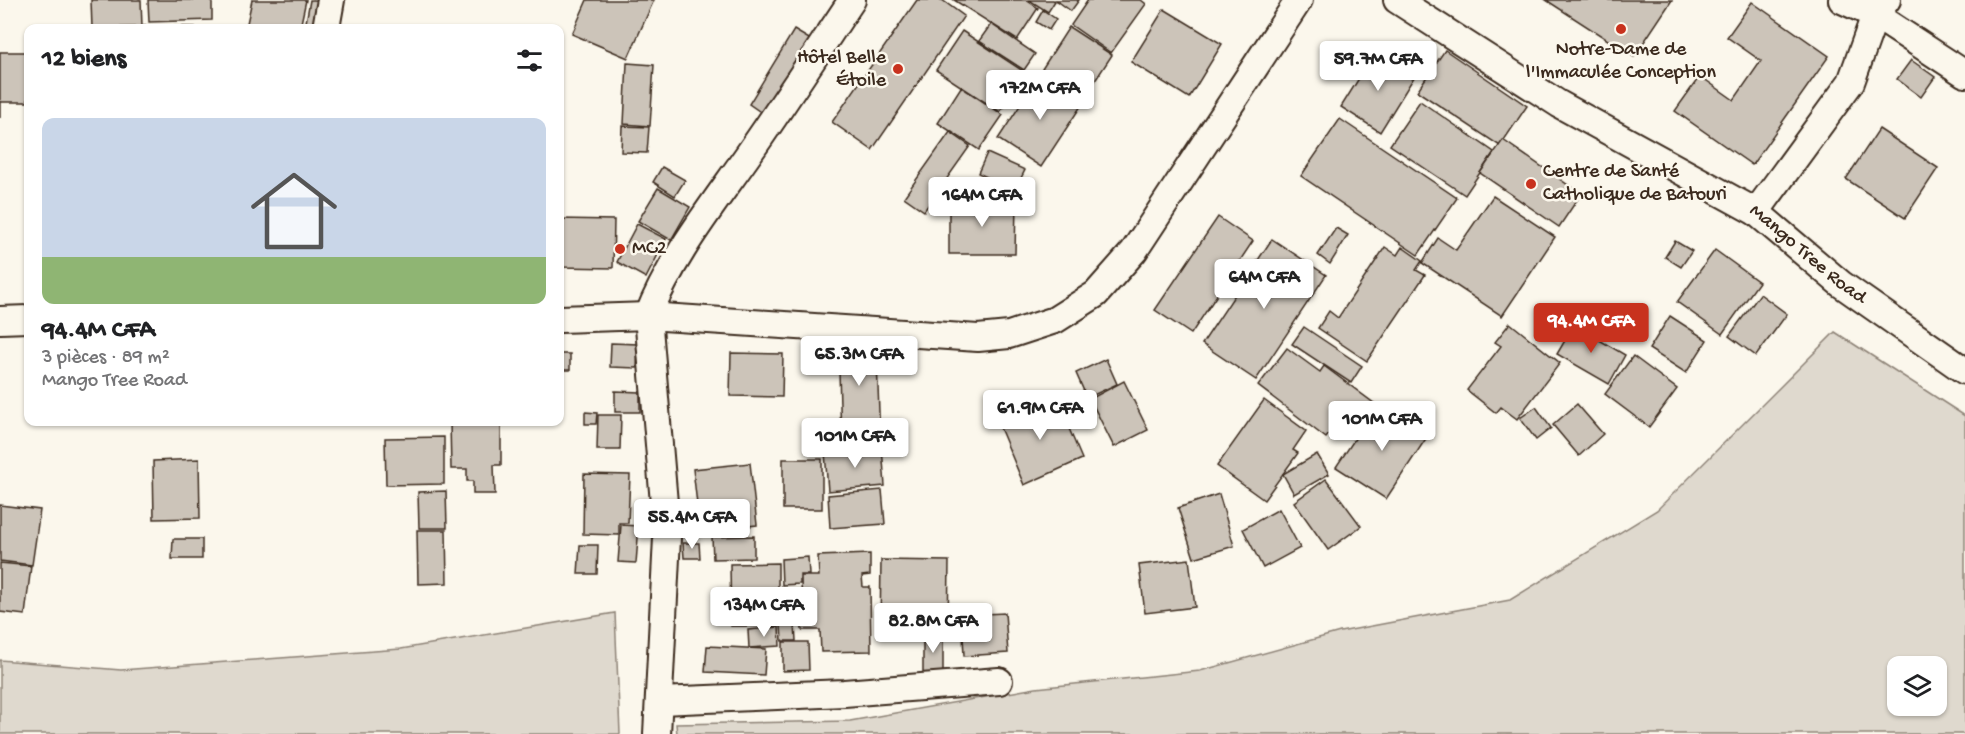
<!DOCTYPE html>
<html lang="fr">
<head>
<meta charset="utf-8">
<style>
	body { margin:0; font-family:"Gochi Hand",sans-serif; background:#f6f6f6; color:#202124; height:100vh; display:flex; flex-direction:column; font-size:22px; white-space:nowrap }
	* { box-sizing:border-box; margin:0 }
	p { font-size:20px; color:#757577 }
	.icon { flex:none; width:33px; height:33px; fill:none; stroke:currentColor; stroke-width:2; stroke-linecap:round; stroke-linejoin:round }
	.map { position:relative; flex:1; overflow:hidden }
	.side { position:absolute; left:24px; top:24px; width:540px; height:402px; display:flex; flex-direction:column; background:#fff; border-radius:12px; box-shadow:0 2px 4px #0004 }
	.side>* { flex:none }
	.buttons { position:absolute; left:1887px; top:656px; display:grid; gap:12px }
	.buttons a { display:grid; place-items:center; width:60px; height:60px; border-radius:12px; background:#fff; box-shadow:0 2px 4px #0004; font-size:30px }
	.price { position:absolute; translate:-50% -51px; padding:0 14px; border-radius:6px; background:#fff; color:#222; font-size:20px; line-height:39px; filter:drop-shadow(0 2px 3px #0008) }
	.price::after { content:''; position:absolute; left:50%; top:36px; width:18px; height:14px; margin-left:-9px; background:inherit; clip-path:polygon(0 0,100% 0,50% 100%) }
	.price.current { background:#c8321e; color:#fff }
	ul { padding:0; list-style:none }
	li { display:grid; align-content:center; gap:12px; height:318px; padding:0 18px }
	li+li { border-top:2px solid #e0e0e0 }
	li span { display:grid; place-items:center; height:186px; border-radius:12px; color:#555 }
	li>.icon { margin-inline-start:auto }
	span .icon { width:108px; height:108px; fill:#fffc; stroke-width:1 }
	li b { font-size:26px }
	h2 { display:flex; justify-content:space-between; align-items:center; height:72px; padding:0 18px; font-size:26px }
	.map>svg:first-child { display:block }
	.green { fill:#dfd9ce; stroke:#8d8276; stroke-width:1.5; fill-rule:evenodd }
	.building { fill:#ccc4b9; stroke:#3b2a1e; stroke-width:1.5 }
	.lines { fill:none; stroke-linecap:round; stroke-linejoin:round }
	.street-casing { stroke:#3b2a1e; stroke-width:30 }
	.street { stroke:#fbf7ec; stroke-width:26 }
	.poi-dot { fill:#c8321e; stroke:#fbf7ec; stroke-width:2 }
	.labels { text-anchor:middle; dominant-baseline:central; stroke-width:5; stroke-linejoin:round; paint-order:stroke }
	.poi-label { font-size:20px; fill:#3b2a1e; stroke:#fbf7ec; text-anchor:start }
	.street-label { font-size:20px; fill:#3b2a1e; stroke:#fbf7ec }
</style>
</head>
<body>
<div class="map">
<svg width="1965" height="734" viewBox="0 0 1965 734">
	<rect width="100%" height="100%" fill="#fbf7ec"/>
	<filter id="ink" filterUnits="userSpaceOnUse"><feTurbulence type="fractalNoise" baseFrequency=".0167" numOctaves="2"/><feDisplacementMap in="SourceGraphic" scale="12" xChannelSelector="R" yChannelSelector="G"/><feConvolveMatrix kernelMatrix="1 2 1 2 8 2 1 2 1" color-interpolation-filters="sRGB"/></filter>
	<g filter="url(#ink)">
		<!-- green -->
		<g class="green">
			<path d="M 1835,332 L 1965,416 L 1965,734 L 677,734 L 676,724 L 850,721 L 1036,688 L 1200,671 L 1340,632 L 1510,600 L 1657,510 ZM 1898,666 L 1936,666 L 1936,705 L 1898,705 Z"/>
			<path d="M 615,613 L 620,734 L 0,734 L 0,660 L 121,670 L 401,649 Z"/>
		</g>
		<!-- building -->
		<g class="building">
			<path d="M 91,0 L 141,0 L 142,27 L 92,28 Z"/>
			<path d="M 148,0 L 212,0 L 212,20 L 149,22 Z"/>
			<path d="M 252,0 L 306,0 L 300,28 L 246,28 Z"/>
			<path d="M 310,0 L 328,0 L 323,28 L 305,28 Z"/>
			<path d="M 587,0 L 654,0 L 628,58 L 572,34 Z"/>
			<path d="M 917,0 L 942,0 L 964,16 L 872,150 L 832,122 Z"/>
			<path d="M 954,0 L 1026,0 L 1038,8 L 1017,40 Z"/>
			<path d="M 1029,0 L 1053,0 L 1055,1 L 1048,12 Z"/>
			<path d="M 1056,0 L 1079,0 L 1071,11 Z"/>
			<path d="M 1088,0 L 1141,0 L 1146,4 L 1111,53 L 1071,25 Z"/>
			<path d="M 1546,0 L 1672,0 L 1634,57 Z"/>
			<path d="M 1752,2 L 1829,56 L 1752,165 L 1675,111 L 1700,76 L 1734,100 L 1761,61 L 1727,37 Z"/>
			<path d="M 1164,9 L 1222,44 L 1189,98 L 1131,62 Z"/>
			<path d="M 1043,10 L 1056,19 L 1049,30 L 1036,22 Z"/>
			<path d="M 991,24 L 1035,54 L 1024,70 L 979,41 Z"/>
			<path d="M 144,26 L 195,27 L 195,28 L 144,28 Z"/>
			<path d="M 1069,27 L 1112,55 L 1085,96 L 1042,69 Z"/>
			<path d="M 794,30 L 816,43 L 769,118 L 749,104 Z"/>
			<path d="M 962,31 L 1026,73 L 1000,112 L 936,70 Z"/>
			<path d="M 1445,50 L 1527,106 L 1500,146 L 1417,91 Z"/>
			<path d="M 0,52 L 28,52 L 28,102 L 0,102 L 0,118 Z"/>
			<path d="M 1390,57 L 1416,74 L 1380,132 L 1341,107 L 1371,59 L 1383,67 Z"/>
			<path d="M 1911,60 L 1935,77 L 1921,97 L 1897,79 Z"/>
			<path d="M 627,63 L 654,65 L 650,126 L 624,124 Z"/>
			<path d="M 1040,75 L 1083,103 L 1041,167 L 998,139 Z"/>
			<path d="M 961,87 L 1003,115 L 979,150 L 938,123 Z"/>
			<path d="M 1420,101 L 1494,152 L 1465,195 L 1390,145 Z"/>
			<path d="M 1340,119 L 1457,198 L 1418,255 L 1301,176 Z"/>
			<path d="M 622,126 L 649,127 L 647,153 L 621,152 Z"/>
			<path d="M 1879,129 L 1938,168 L 1905,218 L 1846,179 Z"/>
			<path d="M 950,132 L 970,146 L 924,211 L 904,197 Z"/>
			<path d="M 1503,140 L 1581,194 L 1559,227 L 1480,173 Z"/>
			<path d="M 987,153 L 1025,170 L 1015,190 L 978,173 Z"/>
			<path d="M 662,167 L 685,180 L 675,196 L 653,182 Z"/>
			<path d="M 658,188 L 690,207 L 671,240 L 638,221 Z"/>
			<path d="M 1493,196 L 1555,237 L 1502,316 L 1422,263 L 1438,238 L 1456,250 Z"/>
			<path d="M 1016,201 L 1015,254 L 949,254 L 949,202 Z"/>
			<path d="M 1218,217 L 1253,241 L 1191,334 L 1155,310 Z"/>
			<path d="M 560,219 L 614,220 L 613,268 L 560,267 Z"/>
			<path d="M 637,224 L 666,239 L 646,278 L 617,262 Z"/>
			<path d="M 1336,228 L 1348,235 L 1330,264 L 1318,255 Z"/>
			<path d="M 1272,239 L 1326,275 L 1256,380 L 1202,344 Z"/>
			<path d="M 1675,241 L 1692,251 L 1681,267 L 1665,257 Z"/>
			<path d="M 1385,247 L 1397,255 L 1402,247 L 1422,261 L 1416,270 L 1425,275 L 1367,361 L 1318,328 L 1329,311 L 1338,318 Z"/>
			<path d="M 1715,250 L 1759,282 L 1722,334 L 1677,302 Z"/>
			<path d="M 1760,294 L 1787,314 L 1756,356 L 1729,336 Z"/>
			<path d="M 1670,316 L 1707,340 L 1686,373 L 1649,349 Z"/>
			<path d="M 1510,323 L 1560,363 L 1517,419 L 1501,407 L 1496,413 L 1467,390 L 1501,346 L 1495,342 Z"/>
			<path d="M 1574,325 L 1625,355 L 1609,384 L 1557,354 Z"/>
			<path d="M 1304,327 L 1362,366 L 1351,383 L 1292,344 Z"/>
			<path d="M 876,336 L 880,437 L 841,439 L 838,337 Z"/>
			<path d="M 611,343 L 638,344 L 637,368 L 610,367 Z"/>
			<path d="M 1287,348 L 1320,372 L 1324,366 L 1375,404 L 1360,424 L 1345,413 L 1326,438 L 1258,386 Z"/>
			<path d="M 731,353 L 783,354 L 782,397 L 730,396 Z"/>
			<rect x="560" y="354" width="10" height="16"/>
			<path d="M 1633,356 L 1677,389 L 1649,427 L 1605,394 Z"/>
			<path d="M 1106,359 L 1117,384 L 1087,398 L 1076,373 Z"/>
			<path d="M 1124,381 L 1148,430 L 1114,447 L 1090,399 Z"/>
			<path d="M 615,391 L 640,392 L 640,412 L 615,412 Z"/>
			<path d="M 1056,398 L 1082,459 L 1024,485 L 998,423 Z"/>
			<path d="M 1264,400 L 1306,431 L 1293,450 L 1298,453 L 1264,500 L 1217,466 Z"/>
			<path d="M 1378,404 L 1427,437 L 1386,499 L 1336,467 Z"/>
			<path d="M 1577,404 L 1603,434 L 1579,456 L 1553,425 Z"/>
			<path d="M 1536,407 L 1551,428 L 1536,440 L 1520,418 Z"/>
			<path d="M 585,412 L 597,413 L 596,424 L 585,424 Z"/>
			<path d="M 598,415 L 621,415 L 620,450 L 597,450 Z"/>
			<path d="M 450,422 L 493,422 L 493,426 L 501,426 L 501,465 L 494,465 L 495,494 L 473,494 L 473,481 L 467,481 L 467,469 L 451,469 Z"/>
			<path d="M 444,437 L 444,484 L 386,485 L 385,438 Z"/>
			<path d="M 882,447 L 885,486 L 828,491 L 825,452 Z"/>
			<path d="M 1317,454 L 1329,474 L 1294,494 L 1283,474 Z"/>
			<path d="M 199,459 L 200,518 L 154,519 L 153,461 Z"/>
			<rect x="783" y="459" width="39" height="50"/>
			<path d="M 750,463 L 757,525 L 700,531 L 693,469 Z"/>
			<path d="M 584,474 L 630,475 L 628,523 L 619,523 L 619,535 L 583,534 Z"/>
			<path d="M 1326,479 L 1361,526 L 1328,550 L 1294,502 Z"/>
			<path d="M 882,490 L 885,524 L 830,528 L 828,495 Z"/>
			<path d="M 446,491 L 447,528 L 419,528 L 418,492 Z"/>
			<path d="M 1219,494 L 1234,546 L 1194,558 L 1178,508 Z"/>
			<path d="M 0,505 L 40,510 L 32,565 L 0,561 Z"/>
			<path d="M 1279,509 L 1300,548 L 1263,568 L 1243,529 Z"/>
			<path d="M 621,525 L 639,526 L 636,563 L 618,562 Z"/>
			<path d="M 417,530 L 446,530 L 447,583 L 418,584 Z"/>
			<path d="M 754,536 L 754,558 L 713,559 L 712,537 Z"/>
			<path d="M 173,539 L 202,539 L 202,559 L 172,559 Z"/>
			<path d="M 683,543 L 699,543 L 700,558 L 684,558 Z"/>
			<path d="M 580,545 L 598,545 L 597,574 L 578,574 Z"/>
			<path d="M 870,554 L 870,575 L 862,576 L 863,587 L 870,587 L 871,651 L 821,652 L 820,630 L 802,630 L 801,576 L 819,576 L 818,556 Z"/>
			<path d="M 808,557 L 809,575 L 800,575 L 800,584 L 782,585 L 781,559 Z"/>
			<path d="M 1189,559 L 1195,607 L 1145,613 L 1139,565 Z"/>
			<path d="M 881,560 L 949,561 L 948,630 L 880,630 Z"/>
			<path d="M 0,563 L 31,566 L 25,615 L 0,612 Z"/>
			<path d="M 778,563 L 778,626 L 731,626 L 730,564 Z"/>
			<path d="M 1005,613 L 1008,653 L 964,656 L 962,615 Z"/>
			<path d="M 795,624 L 796,641 L 782,641 L 781,625 Z"/>
			<path d="M 779,627 L 780,646 L 749,648 L 748,630 Z"/>
			<path d="M 923,631 L 943,632 L 943,676 L 923,676 Z"/>
			<path d="M 783,642 L 808,642 L 809,670 L 783,671 Z"/>
			<path d="M 707,646 L 766,649 L 764,675 L 705,672 Z"/>
		</g>
		<g class="lines">
			<!-- street casing -->
			<g class="street-casing">
				<g id="street">
					<path id="s1" d="M 1397,0 L 1559,104 L 1756,212 L 1841,284 L 1965,371"/>
					<path d="M 1842,0 L 1875,15 L 1965,74"/>
					<path d="M 326,28 L 331,0"/>
					<path d="M 1756,212 L 1851,82 L 1875,15 L 1887,0"/>
					<path d="M 560,319 L 648,316 L 978,338 L 1009,335 L 1055,320 L 1096,294 L 1134,251 L 1299,0"/>
					<path d="M 0,320 L 28,319"/>
					<path d="M 660,701 L 844,693 L 999,681"/>
					<path d="M 657,734 L 667,538 L 648,316 C 672,256 713,205 750,152 C 785,102 818,51 852,0"/>
				</g>
			</g>
			<!-- street -->
			<use href="#street" class="street"/>
		</g>
	</g>
	<!-- markers -->
	<g class="poi-dot">
		<circle cx="1621" cy="29" r="6"/>
		<circle cx="898" cy="69" r="6"/>
		<circle cx="1531" cy="184" r="6"/>
		<circle cx="620" cy="249" r="6"/>
	</g>
	<g class="labels">
		<!-- poi labels -->
		<g class="poi-label">
			<text x="1621" y="50" text-anchor="middle">Notre-Dame de<tspan x="1621" dy="23">l'Immaculée Conception</tspan></text>
			<text x="886" y="58" text-anchor="end">Hôtel Belle<tspan x="886" dy="23">Étoile</tspan></text>
			<text x="1543" y="172">Centre de Santé<tspan x="1543" dy="23">Catholique de Batouri</tspan></text>
			<text x="632" y="249">MC2</text>
		</g>
		<!-- street labels -->
		<g class="street-label">
			<text stroke="none"><textPath href="#s1" startOffset="484">Mango Tree Road</textPath></text>
		</g>
	</g>
</svg>
<div class="buttons">
<a><svg class="icon" aria-label="layers" viewBox="0 0 24 24"><path d="M12 4l9 5-9 5-9-5zM3 14l9 5 9-5"/></svg></a>
</div>
<b class="price" style="left:1378px;top:92px">59.7M CFA</b>
<b class="price" style="left:1040px;top:121px">172M CFA</b>
<b class="price" style="left:982px;top:228px">164M CFA</b>
<b class="price" style="left:1264px;top:310px">64M CFA</b>
<b class="price current" style="left:1591px;top:354px">94.4M CFA</b>
<b class="price" style="left:859px;top:387px">65.3M CFA</b>
<b class="price" style="left:1040px;top:441px">61.9M CFA</b>
<b class="price" style="left:1382px;top:452px">101M CFA</b>
<b class="price" style="left:855px;top:469px">101M CFA</b>
<b class="price" style="left:692px;top:550px">55.4M CFA</b>
<b class="price" style="left:764px;top:638px">134M CFA</b>
<b class="price" style="left:933px;top:654px">82.8M CFA</b>
<section class="side">
<h2>12 biens<svg class="icon" aria-label="filters" viewBox="0 0 24 24"><path d="M4 7h16M4 17h16"/><circle cx="9" cy="7" r="2"/><circle cx="15" cy="17" r="2"/></svg></h2>
<ul>
<li><span style="background:linear-gradient(#c9d6e8 75%,#8fb573 0)"><svg class="icon" aria-label="home" viewBox="0 0 24 24"><path d="M3 11l9-7 9 7M6 9v11h12V9"/></svg></span><div><b>94.4M CFA</b><p>3 pièces · 89 m²</p><p>Mango Tree Road</p></div></li>
</ul>
</section>
</div>
</body>
</html>
